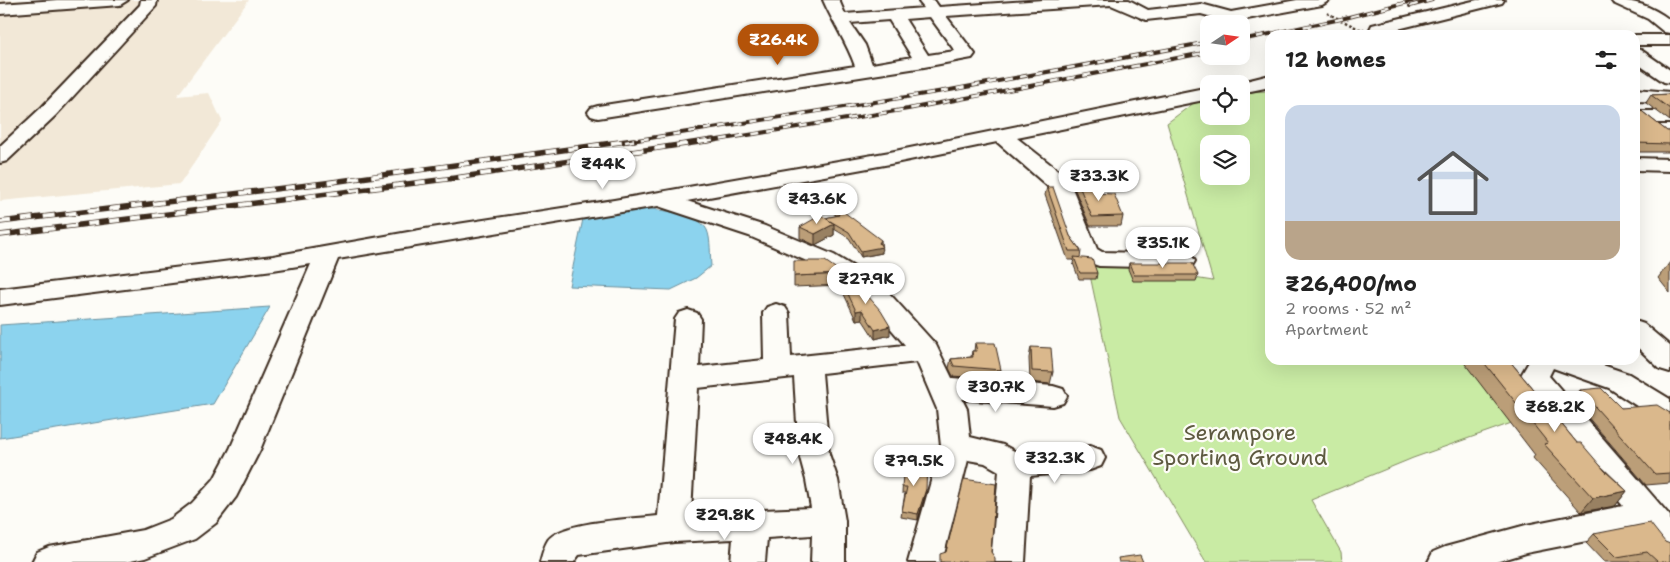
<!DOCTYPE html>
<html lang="en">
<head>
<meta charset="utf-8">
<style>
	body { margin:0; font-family:"Shantell Sans",sans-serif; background:#f2f2f2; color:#222; height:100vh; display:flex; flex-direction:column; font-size:19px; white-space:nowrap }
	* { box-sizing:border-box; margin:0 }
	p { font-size:16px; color:#767676 }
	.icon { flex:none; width:28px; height:28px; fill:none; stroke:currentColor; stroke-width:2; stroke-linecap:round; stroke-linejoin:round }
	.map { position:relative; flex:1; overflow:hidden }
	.side { position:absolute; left:1265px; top:30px; width:375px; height:335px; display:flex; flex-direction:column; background:#fff; border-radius:15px; box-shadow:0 5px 20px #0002 }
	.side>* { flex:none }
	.needle { width:32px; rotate:77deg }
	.tools { position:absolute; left:1200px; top:15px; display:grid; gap:10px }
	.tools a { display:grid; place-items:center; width:50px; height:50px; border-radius:10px; background:#fff; box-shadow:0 5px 20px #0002; font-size:25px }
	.price { position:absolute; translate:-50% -42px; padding:0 11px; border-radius:18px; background:#fff; color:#222; font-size:16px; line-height:32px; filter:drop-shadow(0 1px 2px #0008) }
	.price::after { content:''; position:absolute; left:50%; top:30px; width:15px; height:11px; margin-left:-8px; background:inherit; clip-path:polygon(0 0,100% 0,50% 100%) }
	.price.active { background:#b45309; color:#fff }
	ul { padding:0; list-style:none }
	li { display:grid; align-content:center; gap:10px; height:265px; padding:0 20px }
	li+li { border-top:1px solid #e0e0e0 }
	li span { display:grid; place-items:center; height:155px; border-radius:15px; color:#555 }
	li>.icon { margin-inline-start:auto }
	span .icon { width:90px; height:90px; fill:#fffc; stroke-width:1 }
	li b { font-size:21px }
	h2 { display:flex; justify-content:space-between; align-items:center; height:60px; padding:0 20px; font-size:21px }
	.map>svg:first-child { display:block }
	.built { fill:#f2e8d7 }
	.green { fill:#c9eba4; stroke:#828a61; fill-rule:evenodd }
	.water { fill:#8cd3ee; stroke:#6c8f9b }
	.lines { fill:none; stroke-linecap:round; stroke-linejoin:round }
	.minor-casing { stroke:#3b2a1e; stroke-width:4 }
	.path { stroke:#3b2a1e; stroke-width:2.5; stroke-dasharray:2.5 2.5; stroke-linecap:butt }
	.minor { fill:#fdfcf7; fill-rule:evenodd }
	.rail-far1-casing { stroke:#3b2a1e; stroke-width:4 }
	.rail-casing { stroke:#3b2a1e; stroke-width:5.5 }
	.rail-far1 { stroke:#fdfcf7; stroke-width:2.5; stroke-dasharray:8; stroke-linecap:butt }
	.rail { stroke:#fdfcf7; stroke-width:4; stroke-dasharray:11; stroke-linecap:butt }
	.wall { fill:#bb9e78; stroke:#3b2a1e }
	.shaded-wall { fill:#998162; stroke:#3b2a1e }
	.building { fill:#dab88c; stroke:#3b2a1e }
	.labels { text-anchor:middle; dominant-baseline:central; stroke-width:4.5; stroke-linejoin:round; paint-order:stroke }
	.near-park-label { font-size:22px; fill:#5e5a40; stroke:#fdfcf7 }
</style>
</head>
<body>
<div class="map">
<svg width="1670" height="562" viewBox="0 0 1670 562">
	<rect width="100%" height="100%" fill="#fdfcf7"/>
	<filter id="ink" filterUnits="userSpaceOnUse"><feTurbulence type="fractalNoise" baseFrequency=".02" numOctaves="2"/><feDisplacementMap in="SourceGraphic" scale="10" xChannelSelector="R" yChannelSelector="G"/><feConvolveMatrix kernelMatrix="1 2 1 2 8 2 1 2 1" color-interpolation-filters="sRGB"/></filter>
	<g filter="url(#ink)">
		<!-- built -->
		<path class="built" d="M 0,0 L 249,0 L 177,96 L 209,93 L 222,121 L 180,184 L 0,201 Z"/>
		<!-- green -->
		<path class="green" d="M 1270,91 L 1270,360 L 1474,360 L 1520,420 L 1413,458 L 1311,500 L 1341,552 L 1342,562 L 1206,562 L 1120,417 L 1087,261 L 1213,281 L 1167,123 L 1207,93 L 1209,116 L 1241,116 L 1241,92 ZM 1209,144 L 1241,144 L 1241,176 L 1209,176 Z"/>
		<!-- water -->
		<g class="water">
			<path d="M 622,207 C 643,209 697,209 707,230 C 711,239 710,256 711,266 L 696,278 L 671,290 L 569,286 L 583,219 L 595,212 Z"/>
			<path d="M 270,307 L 213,404 L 0,438 L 0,325 Z"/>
		</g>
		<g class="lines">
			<!-- minor casing -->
			<g class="minor-casing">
				<g id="minor">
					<path d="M 57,0 L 128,0 L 120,5 L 0,14 L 0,4 Z"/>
					<path d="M 141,0 L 157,0 L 156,6 L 56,115 L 7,161 L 0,163 L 0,146 L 42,107 L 140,5 Z"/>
					<path d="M 823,0 L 839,0 L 845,14 L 924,8 L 919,2 L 921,0 L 934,0 L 939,7 L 1043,0 L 1129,0 L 1148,10 L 1201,4 L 1231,12 L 1297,0 L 1330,0 L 1322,5 L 1231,22 L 1201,14 L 1146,20 L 1111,5 L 946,16 L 975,54 L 972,58 L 924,67 L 598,118 L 591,116 L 588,112 L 591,108 L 598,106 L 855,66 C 847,43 833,23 823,0 ZM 930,17 L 955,51 L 928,55 L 905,19 ZM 889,20 L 912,57 L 872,64 L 865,45 L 850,23 Z"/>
					<path d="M 1477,0 L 1504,0 L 1502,3 L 1378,34 L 1372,33 L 1370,29 L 1372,25 Z"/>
					<path d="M 1611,0 C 1635,0 1651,6 1670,20 L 1670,33 L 1664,32 L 1648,19 L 1613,3 Z"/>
					<rect x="1635" y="35" width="35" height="10"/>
					<path d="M 1635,49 L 1641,50 L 1670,70 L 1670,83 L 1664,82 L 1635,62 Z"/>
					<path d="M 1270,75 L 1270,87 L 1241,93 L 1241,84 L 1234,84 Z"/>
					<path d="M 1209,87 L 1209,99 L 1017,138 L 1059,171 L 1070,183 L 1097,249 L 1102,252 L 1183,254 L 1192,256 L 1195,261 L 1192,266 L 1183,268 L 1099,266 L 1082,260 L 1070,244 L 1052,190 L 997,142 L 890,164 L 687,201 L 765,226 L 834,255 L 879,282 L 936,345 L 952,378 L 1053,386 L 1063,389 L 1067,396 L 1063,403 L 1053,406 L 962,399 L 967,409 L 970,437 L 1003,445 L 1018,453 L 1090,446 L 1101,450 L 1105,458 L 1101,466 L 1090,470 L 1030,476 L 1025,562 L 991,562 L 999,471 L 985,463 L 968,460 L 942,562 L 908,562 L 941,446 L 937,409 L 917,362 L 822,373 L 829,454 L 838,480 L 845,521 L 845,562 L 811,562 L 812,535 L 767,538 L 765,562 L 731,562 L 733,539 L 674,542 L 579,555 L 574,562 L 540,562 C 542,555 544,546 548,540 C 562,521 635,519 658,516 L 675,319 L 679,313 L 688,310 L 697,313 L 701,319 L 699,367 L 764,360 L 763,313 L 767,307 L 776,304 L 785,307 L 789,313 L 791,357 L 905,345 L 861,294 L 816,265 L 749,236 L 658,206 L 338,259 L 260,450 L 236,497 L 216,523 L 195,539 L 145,558 L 126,562 L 32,562 L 37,552 L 49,547 L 143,530 L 171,519 L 192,503 L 214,479 L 230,449 L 311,264 L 273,270 L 0,305 L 0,289 L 273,256 L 425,229 L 614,200 L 890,152 ZM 794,377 L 799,454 L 806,480 L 811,508 L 691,513 L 698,388 Z"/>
					<path d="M 1635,89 L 1670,92 L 1670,100 L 1663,102 L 1635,101 Z"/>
					<rect x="1635" y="111" width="35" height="12"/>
					<path d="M 1635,158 L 1670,159 L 1670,171 L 1635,170 Z"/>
					<path d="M 1635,321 L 1644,324 L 1670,346 L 1670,372 L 1660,369 L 1635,345 Z"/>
					<path d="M 1530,360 L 1588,360 L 1629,374 L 1670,399 L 1670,424 L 1660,421 L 1609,388 L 1553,368 L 1549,376 L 1670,516 L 1670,554 L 1658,550 L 1642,530 L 1526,553 L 1496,562 L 1428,562 L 1433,552 L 1445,547 L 1526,525 L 1623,506 L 1524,384 L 1520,377 Z"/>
				</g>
			</g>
			<!-- path -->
			<path class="path" d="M 1327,13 L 1359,29 L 1364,29"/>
			<!-- minor -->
			<use href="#minor" class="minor"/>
			<!-- rail-far1 casing -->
			<g class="rail-far1-casing">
				<g id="rail-far1">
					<path d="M 1410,6 L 1432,0"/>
					<path d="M 1241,40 L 1341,19 L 1416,0"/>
					<path d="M 625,142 L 950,90 L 1209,42"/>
					<path d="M 705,142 L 908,109 L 1209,52"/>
				</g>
			</g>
			<!-- rail casing -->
			<g class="rail-casing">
				<g id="rail">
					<path d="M 0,222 L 325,183 L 634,140"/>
					<path d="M 0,235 L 455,178 L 713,140"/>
				</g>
			</g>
			<!-- rail-far1 -->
			<use href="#rail-far1" class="rail-far1"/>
			<!-- rail -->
			<use href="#rail" class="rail"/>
		</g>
		<!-- wall -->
		<g class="wall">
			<path d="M 1670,94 L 1670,121 L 1646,103 L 1651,95 Z"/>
			<path d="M 1635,96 L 1639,109 L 1667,131 L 1670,131 L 1670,152 L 1635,152 Z"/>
			<path d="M 1077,181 L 1096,193 L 1123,216 L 1121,226 L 1090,226 L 1075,190 Z"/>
			<path d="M 1047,187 L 1070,236 L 1081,251 L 1080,258 L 1097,273 L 1096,279 L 1079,279 L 1073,263 L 1074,260 L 1068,260 L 1045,195 Z"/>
			<path d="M 832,203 L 881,246 L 882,253 L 861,257 L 849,238 L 834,229 L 834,235 L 815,245 L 800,238 L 800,227 L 825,218 L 836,216 L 832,209 Z"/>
			<path d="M 1670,262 L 1670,293 L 1658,278 Z"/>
			<path d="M 1129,263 L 1198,275 L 1196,281 L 1133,281 L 1128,269 Z"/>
			<path d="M 844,274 L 844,281 L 890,335 L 875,339 L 862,319 L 856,320 L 842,290 L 842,285 L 794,287 L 794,276 Z"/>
			<path d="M 975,343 L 1001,370 L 999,380 L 953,376 L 949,368 L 951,359 L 971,357 L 972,351 L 974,351 Z"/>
			<path d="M 1031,347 L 1053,372 L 1050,384 L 1030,382 L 1029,358 Z"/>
			<path d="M 1462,360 L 1509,360 L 1577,443 L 1627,491 L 1615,506 L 1581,512 L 1533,458 L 1535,455 Z"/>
			<path d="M 1580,390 L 1621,408 L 1670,413 L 1670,483 L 1646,485 L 1573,400 Z"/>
			<path d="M 904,463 L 925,495 L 918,520 L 901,517 L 905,493 L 902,493 Z"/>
			<path d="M 1594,534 L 1665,542 L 1670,562 L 1640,562 L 1639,561 L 1633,562 L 1604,562 L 1586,543 Z"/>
		</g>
		<!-- shaded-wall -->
		<g class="shaded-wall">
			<path d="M 834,224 L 834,235 L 815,245 L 815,234 Z"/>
			<path d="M 881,240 L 882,253 L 861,257 L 861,251 L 879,243 Z"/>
			<path d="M 862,310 L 862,319 L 856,320 L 856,311 Z"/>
			<path d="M 890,326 L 890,335 L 875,339 L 875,330 Z"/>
			<path d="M 926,489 L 925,495 L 918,520 L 918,514 Z"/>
			<path d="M 1627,491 L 1615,506 L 1581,512 L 1593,498 Z"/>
		</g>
		<!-- building -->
		<g class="building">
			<path d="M 1670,94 L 1670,109 L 1651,95 Z"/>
			<path d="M 1635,96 L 1638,96 L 1639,109 L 1667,131 L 1670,131 L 1670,144 L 1635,143 Z"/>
			<path d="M 1077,181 L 1091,181 L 1096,193 L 1114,194 L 1123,216 L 1092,217 Z"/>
			<path d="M 1047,187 L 1053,187 L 1070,236 L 1081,251 L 1069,251 Z"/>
			<path d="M 832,203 L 881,240 L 879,243 L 882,247 L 861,251 L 849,232 L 825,218 L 839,215 Z"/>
			<path d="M 821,215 L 834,224 L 815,234 L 800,227 Z"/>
			<path d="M 1074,257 L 1092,259 L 1097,273 L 1080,273 Z"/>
			<path d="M 794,261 L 825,261 L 844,274 L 794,276 Z"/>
			<path d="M 1129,263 L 1192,263 L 1198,275 L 1134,275 Z"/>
			<path d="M 849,280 L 860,287 L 881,311 L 890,326 L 875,330 L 862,310 L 856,311 L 842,281 Z"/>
			<path d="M 975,343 L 995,343 L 1001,370 L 954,366 L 951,359 L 973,357 L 972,351 L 977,351 Z"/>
			<path d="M 1031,347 L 1051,348 L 1053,372 L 1032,371 Z"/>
			<path d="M 1482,360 L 1509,360 L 1577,443 L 1581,443 L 1605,471 L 1627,491 L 1593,498 L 1544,444 L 1548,443 Z"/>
			<path d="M 1601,388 L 1621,408 L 1657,405 L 1670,413 L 1670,473 L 1655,474 L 1580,390 Z"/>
			<path d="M 904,463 L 927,465 L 926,489 L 918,514 L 902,511 L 907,487 L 902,487 Z"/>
			<path d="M 964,479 L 996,484 L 991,552 L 995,558 L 995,562 L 940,562 L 940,554 L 946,552 Z"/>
			<path d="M 1650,523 L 1665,542 L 1670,544 L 1670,562 L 1658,562 L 1647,552 L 1617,557 L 1594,534 Z"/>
			<path d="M 1140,555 L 1143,562 L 1119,562 L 1118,558 Z"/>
		</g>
	</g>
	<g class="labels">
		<!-- near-park labels -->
		<g class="near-park-label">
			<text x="1240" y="432">Serampore<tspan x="1240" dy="25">Sporting Ground</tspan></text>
		</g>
	</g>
</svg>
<div class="tools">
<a><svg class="needle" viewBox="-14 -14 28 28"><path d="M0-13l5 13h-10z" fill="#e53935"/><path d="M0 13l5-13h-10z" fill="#767676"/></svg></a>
<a><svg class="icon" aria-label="locate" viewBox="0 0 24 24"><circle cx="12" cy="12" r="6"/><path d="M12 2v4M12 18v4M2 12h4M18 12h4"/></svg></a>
<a><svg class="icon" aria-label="layers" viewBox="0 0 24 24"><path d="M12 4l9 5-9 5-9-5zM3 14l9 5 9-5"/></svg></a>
</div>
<b class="price active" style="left:778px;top:66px">₹26.4K</b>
<b class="price" style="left:603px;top:190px">₹44K</b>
<b class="price" style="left:1099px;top:202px">₹33.3K</b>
<b class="price" style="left:817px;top:225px">₹43.6K</b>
<b class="price" style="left:1163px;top:269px">₹35.1K</b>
<b class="price" style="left:866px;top:305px">₹27.9K</b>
<b class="price" style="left:996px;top:413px">₹30.7K</b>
<b class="price" style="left:1555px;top:433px">₹68.2K</b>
<b class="price" style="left:793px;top:465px">₹48.4K</b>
<b class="price" style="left:1055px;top:484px">₹32.3K</b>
<b class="price" style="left:914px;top:487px">₹79.5K</b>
<b class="price" style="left:725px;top:541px">₹29.8K</b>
<section class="side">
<h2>12 homes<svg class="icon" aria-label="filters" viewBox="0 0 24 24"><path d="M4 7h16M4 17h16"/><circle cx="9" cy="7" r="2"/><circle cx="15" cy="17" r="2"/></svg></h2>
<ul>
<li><span style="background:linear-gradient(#c9d6e8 75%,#b9a48a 0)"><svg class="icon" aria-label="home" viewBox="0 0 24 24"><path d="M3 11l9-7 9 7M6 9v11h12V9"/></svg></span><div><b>₹26,400/mo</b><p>2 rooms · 52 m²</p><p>Apartment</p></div></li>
</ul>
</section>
</div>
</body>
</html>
